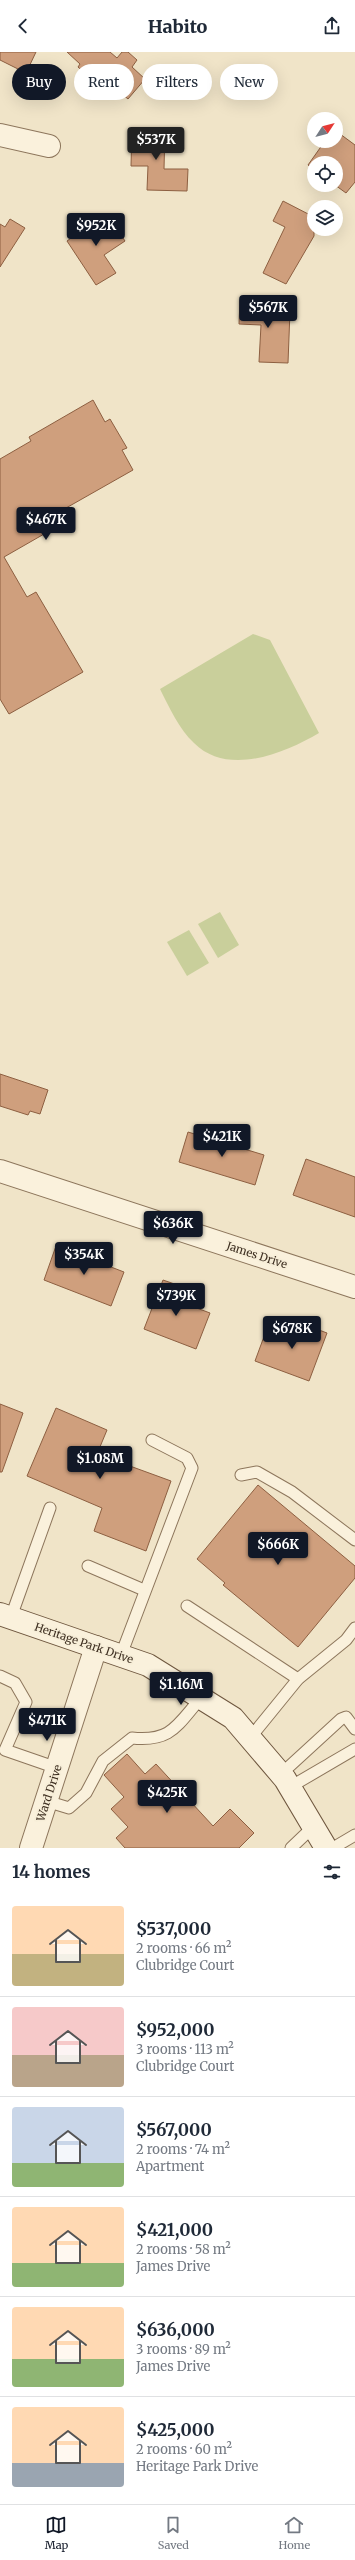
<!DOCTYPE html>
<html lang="en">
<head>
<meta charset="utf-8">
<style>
	body { margin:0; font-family:Merriweather,serif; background:#f6f6f7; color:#1f2937; height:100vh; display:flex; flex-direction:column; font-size:15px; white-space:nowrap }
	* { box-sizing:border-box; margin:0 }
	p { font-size:13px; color:#747a83 }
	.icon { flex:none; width:22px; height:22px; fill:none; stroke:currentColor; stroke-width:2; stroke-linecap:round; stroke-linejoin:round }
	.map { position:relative; height:1796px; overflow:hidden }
	.drawer { display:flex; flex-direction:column; background:#fff; flex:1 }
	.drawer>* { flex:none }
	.hud { position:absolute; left:12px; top:12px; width:331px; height:36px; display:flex; gap:8px }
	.needle { width:26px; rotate:54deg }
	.fabs { position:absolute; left:307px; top:60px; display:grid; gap:8px }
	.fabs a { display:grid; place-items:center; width:36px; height:36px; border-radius:50%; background:#fff; box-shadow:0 4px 16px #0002; font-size:20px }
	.price { position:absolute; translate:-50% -34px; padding:0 9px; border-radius:4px; background:#111827; color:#fff; font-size:13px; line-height:26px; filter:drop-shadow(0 1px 2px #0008) }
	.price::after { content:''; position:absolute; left:50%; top:24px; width:12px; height:9px; margin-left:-6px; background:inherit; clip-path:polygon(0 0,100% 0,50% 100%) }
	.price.on { background:#222; color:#fff }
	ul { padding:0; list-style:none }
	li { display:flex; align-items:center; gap:12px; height:100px; padding:0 12px }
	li+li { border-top:1px solid #e0e1e3 }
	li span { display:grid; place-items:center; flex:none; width:112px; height:80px; border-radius:4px; color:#555 }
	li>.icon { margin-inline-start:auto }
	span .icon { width:48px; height:48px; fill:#fffc; stroke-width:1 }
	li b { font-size:17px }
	h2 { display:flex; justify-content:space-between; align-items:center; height:48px; padding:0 12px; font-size:17px }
	.pill { padding:0 14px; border-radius:18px; background:#fff; box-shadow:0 4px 16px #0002; font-size:14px; line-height:36px }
	.pill.on { background:#111827; color:#fff }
	header { display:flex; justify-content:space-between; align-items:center; height:52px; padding:0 12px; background:#fff; font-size:18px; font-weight:800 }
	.tabs { display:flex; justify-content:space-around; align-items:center; height:56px; border-top:1px solid #e0e1e3; background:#fff; font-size:11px; color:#747a83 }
	.tabs a { display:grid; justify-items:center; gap:2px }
	.tabs .on { color:#111827 }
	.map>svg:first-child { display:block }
	.green { fill:#c9cf9b }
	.building { fill:#cf9f7d; stroke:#8d5f41 }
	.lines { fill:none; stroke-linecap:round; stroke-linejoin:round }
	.lane-casing { stroke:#8d765c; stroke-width:13 }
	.street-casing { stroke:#8d765c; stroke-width:24 }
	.secondary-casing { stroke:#6f573f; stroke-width:24 }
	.lane { stroke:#faf1dc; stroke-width:11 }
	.street { stroke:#faf1dc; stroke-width:22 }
	.secondary { stroke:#faf1dc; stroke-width:22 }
	.labels { text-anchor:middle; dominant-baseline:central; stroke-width:3.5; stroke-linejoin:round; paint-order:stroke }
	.street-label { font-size:11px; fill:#3d2e20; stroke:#f7eed8 }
</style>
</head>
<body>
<header><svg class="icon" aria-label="back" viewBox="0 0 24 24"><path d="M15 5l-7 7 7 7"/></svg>Habito<svg class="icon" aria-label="share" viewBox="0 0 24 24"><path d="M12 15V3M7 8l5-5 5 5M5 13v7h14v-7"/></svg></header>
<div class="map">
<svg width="355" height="1796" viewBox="0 0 355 1796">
	<rect width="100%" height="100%" fill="#f0e4c8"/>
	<!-- green -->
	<g class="green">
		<path d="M 253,582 L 270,588 L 319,681 C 285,701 228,725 194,691 C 179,677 169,655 160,637 Z"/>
		<path d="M 220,860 L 239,893 L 218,906 L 198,872 Z"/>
		<path d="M 189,878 L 209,911 L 187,924 L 167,890 Z"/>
	</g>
	<!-- building -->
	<g class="building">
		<path d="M 0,0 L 36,0 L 26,21 L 0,8 Z"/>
		<path d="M 67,0 L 110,0 L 117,6 L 122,0 L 128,0 L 137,8 L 132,15 L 145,27 L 128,47 L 115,36 L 109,43 L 78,15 L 80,12 Z"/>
		<path d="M 132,76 L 165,77 L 164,117 L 188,117 L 187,139 L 147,138 L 148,114 L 131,114 Z"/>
		<path d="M 336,79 L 355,93 L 355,130 L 346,141 L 335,133 L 336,111 L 314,111 L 314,117 L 308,113 L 325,89 L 336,89 Z"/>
		<path d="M 283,149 L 314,165 L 314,184 L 286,232 L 263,221 L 285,175 L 273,169 Z"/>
		<path d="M 95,164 L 99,170 L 108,164 L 125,189 L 104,203 L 116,221 L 96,233 L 67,189 L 77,182 L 75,177 Z"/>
		<path d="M 10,167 L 25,176 L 0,215 L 0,172 L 5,175 Z"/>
		<path d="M 240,248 L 277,250 L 273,258 L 290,259 L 288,311 L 259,310 L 261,273 L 239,272 Z"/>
		<path d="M 93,348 L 105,370 L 110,367 L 127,396 L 122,398 L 133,418 L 59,460 L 65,470 L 4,505 L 27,545 L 36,540 L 83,620 L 9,662 L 0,647 L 0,407 L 31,389 L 29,385 Z"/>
		<path d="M 0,1022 L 48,1038 L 40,1062 L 30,1059 L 28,1063 L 0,1054 Z"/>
		<path d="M 188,1080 L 264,1103 L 255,1133 L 179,1110 Z"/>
		<path d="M 306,1107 L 355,1125 L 355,1165 L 293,1143 Z"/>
		<path d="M 56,1194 L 124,1220 L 111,1254 L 44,1228 Z"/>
		<path d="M 163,1228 L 183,1235 L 178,1249 L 210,1261 L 196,1297 L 144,1277 Z"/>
		<path d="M 269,1271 L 300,1283 L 303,1272 L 327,1281 L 309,1329 L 255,1309 Z"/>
		<path d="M 0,1352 L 23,1361 L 2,1420 L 0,1420 Z"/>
		<path d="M 56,1356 L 107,1378 L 97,1402 L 171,1429 L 146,1499 L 94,1479 L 102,1456 L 27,1424 Z"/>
		<path d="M 258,1433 L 355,1514 L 355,1526 L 298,1595 L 223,1533 L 225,1531 L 197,1507 Z"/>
		<path d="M 127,1702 L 145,1722 L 156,1712 L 213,1774 L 230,1757 L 254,1781 L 239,1796 L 125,1796 L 116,1786 L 128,1775 L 111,1757 L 124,1745 L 104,1723 Z"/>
	</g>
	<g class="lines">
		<!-- lane casing -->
		<g class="lane-casing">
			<g id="lane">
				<path d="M 241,1423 L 257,1420 L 292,1440 L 355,1488"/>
				<path d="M 88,1514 L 144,1538"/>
				<path d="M 187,1554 L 298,1627"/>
				<path d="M 11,1565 L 50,1456"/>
				<path d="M 121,1603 L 192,1416 L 187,1406 L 152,1388"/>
				<path d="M 0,1624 L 15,1631 L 26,1650 L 5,1698 L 57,1716"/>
				<path d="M 250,1686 L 298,1627 L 346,1588 L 355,1576"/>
				<path d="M 281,1722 L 341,1667 L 346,1665 L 355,1677"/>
				<path d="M 290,1735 L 355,1697"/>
				<path d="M 46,1749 L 69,1756 L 86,1741 L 103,1709 L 132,1686 C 172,1690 177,1673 201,1646"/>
				<path d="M 291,1796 L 313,1775"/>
				<path d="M 333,1796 L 355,1783"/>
			</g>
		</g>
		<!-- street casing -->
		<g class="street-casing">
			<g id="street">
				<path d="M 0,83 L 49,94"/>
				<path d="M 0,1119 L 355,1235"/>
				<path d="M 31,1796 L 96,1595"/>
			</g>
		</g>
		<!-- secondary casing -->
		<g class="secondary-casing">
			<path id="secondary" d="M 0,1562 L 148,1613 L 233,1666 L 285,1727 L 326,1796"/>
		</g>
		<!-- lane -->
		<use href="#lane" class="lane"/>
		<!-- street -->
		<use href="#street" class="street"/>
		<!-- secondary -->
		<use href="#secondary" class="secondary"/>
	</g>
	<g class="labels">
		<!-- street labels -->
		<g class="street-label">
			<text transform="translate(257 1203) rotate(18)">James Drive</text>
			<text transform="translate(84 1591) rotate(19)">Heritage Park Drive</text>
			<text transform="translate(49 1741) rotate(-72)">Ward Drive</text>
		</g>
	</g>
</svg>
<div class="fabs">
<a><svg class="needle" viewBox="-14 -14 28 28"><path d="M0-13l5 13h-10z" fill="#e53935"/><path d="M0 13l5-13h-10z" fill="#747a83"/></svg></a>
<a><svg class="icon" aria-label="locate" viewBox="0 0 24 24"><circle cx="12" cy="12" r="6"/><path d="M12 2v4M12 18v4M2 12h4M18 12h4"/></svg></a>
<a><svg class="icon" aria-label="layers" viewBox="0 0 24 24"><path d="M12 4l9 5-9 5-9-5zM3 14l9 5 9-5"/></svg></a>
</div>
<b class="price on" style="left:156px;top:109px">$537K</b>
<b class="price" style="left:96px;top:195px">$952K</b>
<b class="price" style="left:268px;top:277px">$567K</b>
<b class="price" style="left:46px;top:489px">$467K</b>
<b class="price" style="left:222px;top:1106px">$421K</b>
<b class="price" style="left:173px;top:1193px">$636K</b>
<b class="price" style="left:84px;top:1224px">$354K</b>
<b class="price" style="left:176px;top:1265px">$739K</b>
<b class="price" style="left:292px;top:1298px">$678K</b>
<b class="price" style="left:100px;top:1428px">$1.08M</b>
<b class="price" style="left:278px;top:1514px">$666K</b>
<b class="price" style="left:181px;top:1654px">$1.16M</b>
<b class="price" style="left:47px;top:1690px">$471K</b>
<b class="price" style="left:167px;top:1762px">$425K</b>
<div class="hud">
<a class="pill on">Buy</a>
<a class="pill">Rent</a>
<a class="pill">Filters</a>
<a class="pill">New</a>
</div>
</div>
<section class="drawer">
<h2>14 homes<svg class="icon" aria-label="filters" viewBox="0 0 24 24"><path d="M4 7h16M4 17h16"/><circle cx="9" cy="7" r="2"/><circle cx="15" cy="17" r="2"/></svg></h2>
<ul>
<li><span style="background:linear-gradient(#ffd9b3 60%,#c2b280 0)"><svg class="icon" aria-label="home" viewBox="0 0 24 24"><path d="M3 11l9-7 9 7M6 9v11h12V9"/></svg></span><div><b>$537,000</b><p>2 rooms · 66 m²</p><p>Clubridge Court</p></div></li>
<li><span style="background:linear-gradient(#f6c9c9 60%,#b9a48a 0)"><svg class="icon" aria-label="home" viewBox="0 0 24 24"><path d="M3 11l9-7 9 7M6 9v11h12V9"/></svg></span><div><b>$952,000</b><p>3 rooms · 113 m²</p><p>Clubridge Court</p></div></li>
<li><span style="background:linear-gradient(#c9d6e8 70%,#8fb573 0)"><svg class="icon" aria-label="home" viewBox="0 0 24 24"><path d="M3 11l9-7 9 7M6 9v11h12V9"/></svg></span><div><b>$567,000</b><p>2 rooms · 74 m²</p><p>Apartment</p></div></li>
<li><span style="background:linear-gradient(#ffd9b3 70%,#8fb573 0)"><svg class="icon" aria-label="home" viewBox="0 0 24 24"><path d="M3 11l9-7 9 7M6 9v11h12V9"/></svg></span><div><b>$421,000</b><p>2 rooms · 58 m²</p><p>James Drive</p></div></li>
<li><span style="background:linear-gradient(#ffd9b3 65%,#8fb573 0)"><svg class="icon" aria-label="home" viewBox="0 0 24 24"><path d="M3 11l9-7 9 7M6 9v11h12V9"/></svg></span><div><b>$636,000</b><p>3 rooms · 89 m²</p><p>James Drive</p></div></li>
<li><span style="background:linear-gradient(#ffd9b3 70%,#9aa5b1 0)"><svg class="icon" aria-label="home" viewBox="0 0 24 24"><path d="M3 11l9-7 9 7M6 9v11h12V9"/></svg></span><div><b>$425,000</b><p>2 rooms · 60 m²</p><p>Heritage Park Drive</p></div></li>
</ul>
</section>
<nav class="tabs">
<a class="on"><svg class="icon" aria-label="map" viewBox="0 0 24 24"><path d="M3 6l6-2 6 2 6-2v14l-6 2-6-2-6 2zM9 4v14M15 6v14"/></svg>Map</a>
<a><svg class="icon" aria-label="saved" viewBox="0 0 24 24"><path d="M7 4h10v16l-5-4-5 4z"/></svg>Saved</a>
<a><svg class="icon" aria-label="home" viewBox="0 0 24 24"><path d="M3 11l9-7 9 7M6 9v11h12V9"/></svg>Home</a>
</nav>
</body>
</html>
